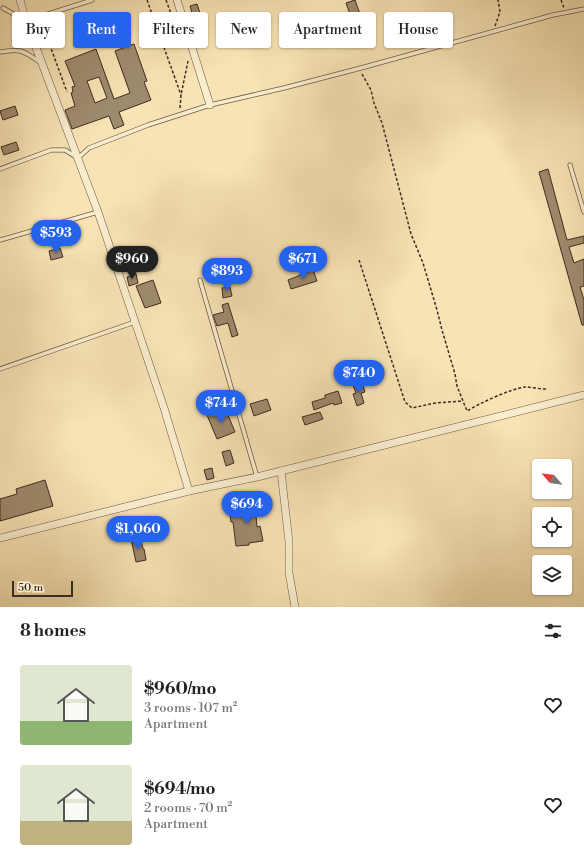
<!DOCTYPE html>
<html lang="en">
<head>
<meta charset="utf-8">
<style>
	body { margin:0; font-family:"Libre Bodoni",serif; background:#f6f6f6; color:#222; height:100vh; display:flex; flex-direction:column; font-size:15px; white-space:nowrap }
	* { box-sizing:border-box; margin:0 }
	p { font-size:13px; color:#767676 }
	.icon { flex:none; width:22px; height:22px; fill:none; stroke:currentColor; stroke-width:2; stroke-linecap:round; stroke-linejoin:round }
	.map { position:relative; height:607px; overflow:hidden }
	.drawer { display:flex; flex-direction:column; background:#fff; flex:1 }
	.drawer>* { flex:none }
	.top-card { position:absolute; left:12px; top:12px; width:560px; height:36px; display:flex; gap:8px }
	.needle { width:26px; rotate:299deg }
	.fabs { position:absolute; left:532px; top:459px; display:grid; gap:8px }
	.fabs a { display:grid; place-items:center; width:40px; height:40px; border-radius:4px; background:#fff; box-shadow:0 1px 3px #0004; font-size:20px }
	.scale { position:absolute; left:12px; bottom:10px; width:61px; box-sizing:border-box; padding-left:4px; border:2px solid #3e2b22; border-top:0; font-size:11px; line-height:14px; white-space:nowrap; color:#3e2b22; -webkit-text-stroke:3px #faedce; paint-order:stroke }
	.price { position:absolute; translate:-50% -34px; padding:0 9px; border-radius:14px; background:#2563eb; color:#fff; font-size:13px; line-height:26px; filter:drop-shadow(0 1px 2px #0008) }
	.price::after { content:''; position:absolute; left:50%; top:24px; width:12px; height:9px; margin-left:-6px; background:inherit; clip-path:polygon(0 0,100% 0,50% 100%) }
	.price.current { background:#222; color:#fff }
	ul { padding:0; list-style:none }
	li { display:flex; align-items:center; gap:12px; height:100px; padding:0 20px }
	li span { display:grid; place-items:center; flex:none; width:112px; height:80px; border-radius:4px; color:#555 }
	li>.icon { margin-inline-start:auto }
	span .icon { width:48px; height:48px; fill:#fffc; stroke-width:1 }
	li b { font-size:17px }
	h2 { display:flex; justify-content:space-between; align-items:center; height:48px; padding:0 20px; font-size:17px }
	.chip { padding:0 14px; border-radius:4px; background:#fff; box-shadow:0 1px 3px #0004; font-size:14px; line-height:36px }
	.chip.current { background:#2563eb; color:#fff }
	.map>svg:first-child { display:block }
	.building { fill:#9e8b6e; stroke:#3e2b22; fill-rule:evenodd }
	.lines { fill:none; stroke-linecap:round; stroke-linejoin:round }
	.service-casing { stroke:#6c5946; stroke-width:5 }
	.minor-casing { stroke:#6c5946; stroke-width:8 }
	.path { stroke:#3e2b22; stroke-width:1.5; stroke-dasharray:3 2; stroke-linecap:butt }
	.service { stroke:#faedce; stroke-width:3.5 }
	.minor { stroke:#faedce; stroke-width:7 }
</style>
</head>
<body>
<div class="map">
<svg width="584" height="607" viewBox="0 0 584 607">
	<rect width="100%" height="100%" fill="#f7e3b4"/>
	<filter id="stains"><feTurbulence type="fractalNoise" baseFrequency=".005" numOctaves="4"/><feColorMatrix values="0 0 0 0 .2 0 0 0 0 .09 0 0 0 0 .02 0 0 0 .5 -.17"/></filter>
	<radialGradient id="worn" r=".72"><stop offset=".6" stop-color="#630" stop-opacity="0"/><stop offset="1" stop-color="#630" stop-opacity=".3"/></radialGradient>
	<!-- building -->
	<g class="building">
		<path d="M 355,0 L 360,14 L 351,17 L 346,3 Z"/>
		<path d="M 197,4 L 203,22 L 195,25 L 190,6 Z"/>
		<path d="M 134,44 L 147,81 L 144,82 L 151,100 L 119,112 L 124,125 L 114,129 L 109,116 L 72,129 L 65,110 L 75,106 L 71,93 L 73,92 L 72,87 L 75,86 L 65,61 L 96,49 L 114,99 L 130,93 L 115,51 ZM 99,77 L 107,98 L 95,103 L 87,81 Z"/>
		<path d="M 15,106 L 18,115 L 3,120 L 0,111 Z"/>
		<path d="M 16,142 L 19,150 L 4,155 L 1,147 Z"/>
		<path d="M 548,169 L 567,240 L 584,236 L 584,243 L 569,247 L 574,263 L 584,259 L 584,286 L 580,287 L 584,300 L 584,325 L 582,325 L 539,172 Z"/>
		<path d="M 60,248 L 63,257 L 51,260 L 49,251 Z"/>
		<path d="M 313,270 L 317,281 L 291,289 L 288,280 Z"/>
		<path d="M 136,274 L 138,283 L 129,286 L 127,277 Z"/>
		<path d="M 153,280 L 161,303 L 145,308 L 136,286 Z"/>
		<path d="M 230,287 L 232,296 L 223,298 L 222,288 Z"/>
		<path d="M 228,303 L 238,335 L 232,337 L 228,323 L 217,326 L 213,315 L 224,312 L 222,305 Z"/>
		<path d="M 362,382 L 365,392 L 361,393 L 364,403 L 357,406 L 353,394 L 356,393 L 353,385 Z"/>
		<path d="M 338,391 L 342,403 L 334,405 L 333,403 L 314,410 L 312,402 L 325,398 L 325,395 Z"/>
		<path d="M 267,399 L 271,410 L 254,416 L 250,404 Z"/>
		<path d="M 225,408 L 235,432 L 217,439 L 207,415 Z"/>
		<path d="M 320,412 L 323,419 L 305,425 L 302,417 Z"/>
		<path d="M 230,450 L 234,463 L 226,466 L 222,452 Z"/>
		<path d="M 212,468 L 214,478 L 207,480 L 204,470 Z"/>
		<path d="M 45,480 L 53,506 L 0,521 L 0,499 L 17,494 L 16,489 Z"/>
		<path d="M 254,493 L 257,527 L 260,526 L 263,541 L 249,543 L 249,545 L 236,546 L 233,522 L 231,522 L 230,515 L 248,513 L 246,494 Z"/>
		<path d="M 140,537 L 143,549 L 144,549 L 146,560 L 136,562 L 131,539 Z"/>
	</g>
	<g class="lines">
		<!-- service casing -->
		<g class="service-casing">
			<g id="service">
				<path d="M 3,8 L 26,21 L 92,0"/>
				<path d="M 0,52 C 21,48 24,51 41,63"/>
				<path d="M 570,165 L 584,212"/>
				<path d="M 0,169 L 51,150 L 65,150 L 78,158 L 89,148 L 148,125 L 210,105 L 284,88 L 361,68 L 553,15 L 584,9"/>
				<path d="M 0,240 L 98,212"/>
				<path d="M 200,280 L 257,477"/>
				<path d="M 0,369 L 135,322"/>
			</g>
		</g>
		<!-- minor casing -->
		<g class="minor-casing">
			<g id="minor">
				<path d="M 20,0 L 26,21 L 98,212 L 164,408 L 189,491"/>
				<path d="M 177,0 L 210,105"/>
				<path d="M 281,471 L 289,542 L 289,573 L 295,607"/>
				<path d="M 0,538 L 189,491 L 257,477 L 584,395"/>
			</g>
		</g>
		<!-- path -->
		<g class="path">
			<path d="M 147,0 L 181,95"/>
			<path d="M 166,0 L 183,46"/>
			<path d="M 561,0 L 564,8"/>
			<path d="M 41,21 L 67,92"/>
			<path d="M 495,26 L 500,12 L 498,0"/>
			<path d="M 362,74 L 367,83 L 371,90 L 374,103 L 382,123 L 411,234 L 423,263 L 437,310 L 442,330 L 455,374 L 457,386 L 467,411 C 480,403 510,389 525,387 C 531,387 539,389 546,389"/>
			<path d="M 180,108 L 181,95 L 188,61"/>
			<path d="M 359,260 L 405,402 L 412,408 L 435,403 L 463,401"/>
		</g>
		<!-- service -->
		<use href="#service" class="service"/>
		<!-- minor -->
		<use href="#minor" class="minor"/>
	</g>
	<rect width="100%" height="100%" filter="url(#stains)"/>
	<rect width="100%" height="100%" fill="url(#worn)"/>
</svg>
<div class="fabs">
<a><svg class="needle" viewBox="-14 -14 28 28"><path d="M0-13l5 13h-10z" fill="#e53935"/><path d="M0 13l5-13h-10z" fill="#767676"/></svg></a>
<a><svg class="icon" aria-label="locate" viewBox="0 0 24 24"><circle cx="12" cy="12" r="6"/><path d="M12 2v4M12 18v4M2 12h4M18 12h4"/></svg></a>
<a><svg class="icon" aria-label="layers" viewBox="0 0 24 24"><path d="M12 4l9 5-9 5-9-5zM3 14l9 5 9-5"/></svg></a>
</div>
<div class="scale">50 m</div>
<b class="price" style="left:56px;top:254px">$593</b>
<b class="price current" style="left:132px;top:280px">$960</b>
<b class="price" style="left:303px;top:280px">$671</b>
<b class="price" style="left:227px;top:292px">$893</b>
<b class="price" style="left:359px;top:394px">$740</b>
<b class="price" style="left:221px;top:424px">$744</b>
<b class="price" style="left:247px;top:525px">$694</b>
<b class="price" style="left:138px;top:550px">$1,060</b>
<div class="top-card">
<a class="chip">Buy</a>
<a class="chip current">Rent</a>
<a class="chip">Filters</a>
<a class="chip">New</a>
<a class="chip">Apartment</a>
<a class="chip">House</a>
</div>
</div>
<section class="drawer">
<h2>8 homes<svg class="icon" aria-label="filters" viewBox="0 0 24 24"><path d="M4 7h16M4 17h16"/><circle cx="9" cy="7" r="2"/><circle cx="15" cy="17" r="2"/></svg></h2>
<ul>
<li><span style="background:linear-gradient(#dfe7d0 70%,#8fb573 0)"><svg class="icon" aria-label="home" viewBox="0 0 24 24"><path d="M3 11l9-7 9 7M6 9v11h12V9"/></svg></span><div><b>$960/mo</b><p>3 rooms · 107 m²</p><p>Apartment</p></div><svg class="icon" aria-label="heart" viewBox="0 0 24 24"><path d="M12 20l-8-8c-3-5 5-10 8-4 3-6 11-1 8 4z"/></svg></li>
<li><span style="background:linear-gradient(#dfe7d0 70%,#c2b280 0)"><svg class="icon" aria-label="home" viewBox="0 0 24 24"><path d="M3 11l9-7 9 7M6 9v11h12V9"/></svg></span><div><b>$694/mo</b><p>2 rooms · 70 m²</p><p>Apartment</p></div><svg class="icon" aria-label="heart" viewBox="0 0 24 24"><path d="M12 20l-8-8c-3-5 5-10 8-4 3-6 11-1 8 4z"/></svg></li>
</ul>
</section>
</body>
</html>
